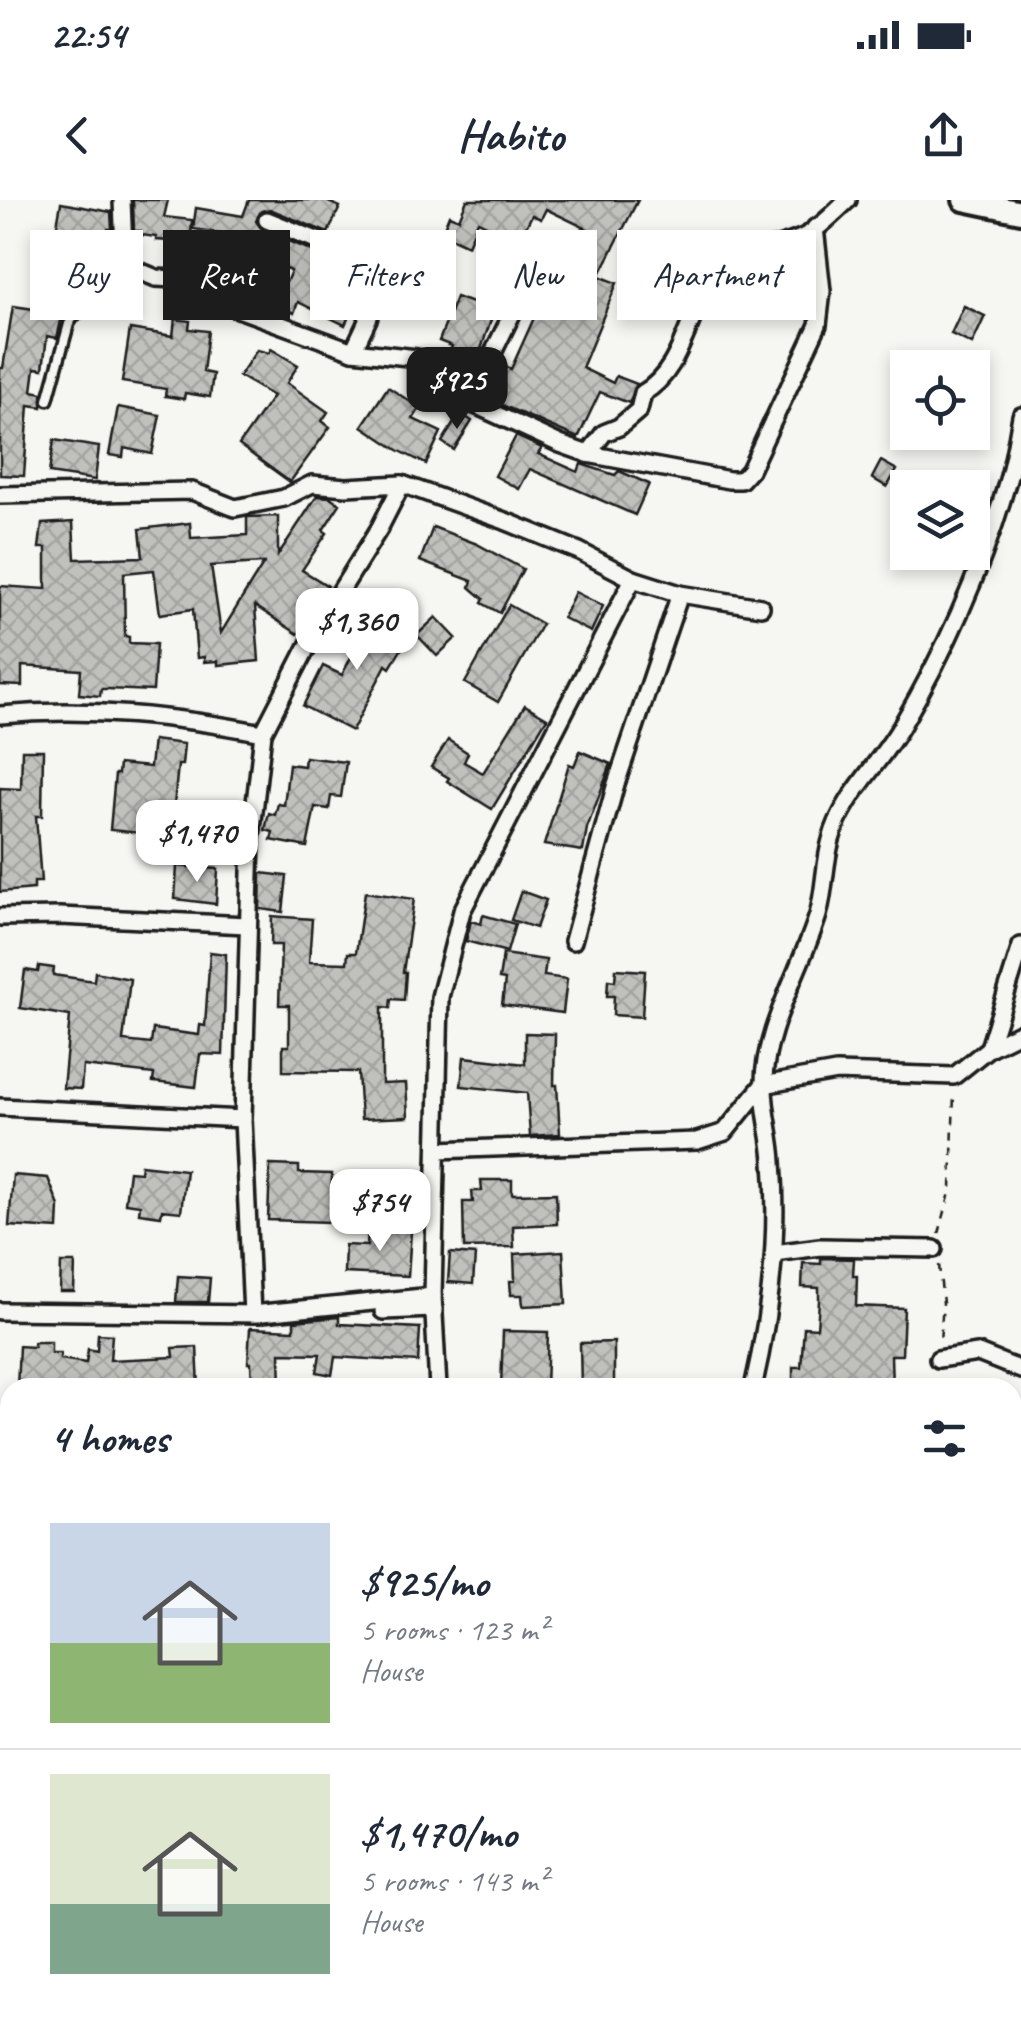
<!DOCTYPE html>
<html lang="en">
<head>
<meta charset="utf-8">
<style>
	body { margin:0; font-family:Caveat,sans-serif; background:#f2f2f3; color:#1f2937; height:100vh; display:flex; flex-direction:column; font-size:38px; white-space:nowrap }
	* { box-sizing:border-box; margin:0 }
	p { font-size:32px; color:#747a83 }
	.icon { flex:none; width:55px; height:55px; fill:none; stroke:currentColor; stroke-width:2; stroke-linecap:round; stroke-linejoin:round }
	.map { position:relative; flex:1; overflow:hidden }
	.sheet { position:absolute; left:0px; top:1178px; width:1022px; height:642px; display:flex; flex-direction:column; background:#fff; border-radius:30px 30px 0 0; box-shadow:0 5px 15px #0003 }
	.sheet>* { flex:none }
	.top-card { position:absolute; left:30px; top:30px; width:962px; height:90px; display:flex; gap:20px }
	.buttons { position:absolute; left:890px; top:150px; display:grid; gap:20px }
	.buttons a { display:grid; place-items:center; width:100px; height:100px; border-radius:0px; background:#fff; box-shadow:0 5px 15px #0003; font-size:50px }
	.price { position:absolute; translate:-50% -85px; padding:0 22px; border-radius:20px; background:#fff; color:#222; font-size:32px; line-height:65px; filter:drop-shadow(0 2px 5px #0008) }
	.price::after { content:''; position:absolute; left:50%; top:60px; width:30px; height:22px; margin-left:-15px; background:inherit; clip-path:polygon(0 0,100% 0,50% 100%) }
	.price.selected { background:#1c1c1c; color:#fff }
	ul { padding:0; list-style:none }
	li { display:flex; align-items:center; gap:30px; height:250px; padding:0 50px }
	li+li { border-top:2px solid #e0e1e3 }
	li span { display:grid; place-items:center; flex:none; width:280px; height:200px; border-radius:0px; color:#555 }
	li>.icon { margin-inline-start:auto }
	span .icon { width:120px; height:120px; fill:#fffc; stroke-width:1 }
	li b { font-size:42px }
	h2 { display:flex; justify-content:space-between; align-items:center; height:120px; padding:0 50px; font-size:42px }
	.pill { padding:0 35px; border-radius:0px; background:#fff; box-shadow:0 5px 15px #0003; font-size:35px; line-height:90px }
	.pill.selected { background:#1c1c1c; color:#fff }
	.status { display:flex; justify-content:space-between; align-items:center; height:70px; padding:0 50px; background:#fff; direction:ltr }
	.status svg { height:28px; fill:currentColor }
	header { display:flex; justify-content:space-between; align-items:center; height:130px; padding:0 50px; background:#fff; font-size:45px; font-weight:600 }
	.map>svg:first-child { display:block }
	.building { fill:url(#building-cross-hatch); stroke:#1c1c1c; stroke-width:2.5; fill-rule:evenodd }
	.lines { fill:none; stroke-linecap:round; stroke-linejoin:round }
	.service-casing { stroke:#1c1c1c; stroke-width:15 }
	.minor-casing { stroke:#1c1c1c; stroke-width:22 }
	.tertiary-casing { stroke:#1c1c1c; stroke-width:28 }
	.path { stroke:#1c1c1c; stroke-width:2.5; stroke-dasharray:8 8; stroke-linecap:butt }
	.service { stroke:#f6f6f2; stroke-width:8 }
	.minor { stroke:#f6f6f2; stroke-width:15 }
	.tertiary { stroke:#f6f6f2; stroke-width:20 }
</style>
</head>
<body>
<div class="status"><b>22:54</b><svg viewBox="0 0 49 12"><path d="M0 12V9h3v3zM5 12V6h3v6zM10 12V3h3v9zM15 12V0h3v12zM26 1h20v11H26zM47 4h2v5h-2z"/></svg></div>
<header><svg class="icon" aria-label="back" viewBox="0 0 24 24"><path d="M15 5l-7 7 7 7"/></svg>Habito<svg class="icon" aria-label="share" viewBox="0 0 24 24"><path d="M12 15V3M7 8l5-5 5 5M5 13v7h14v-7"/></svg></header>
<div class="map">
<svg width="1021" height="1818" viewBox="0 0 1021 1818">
	<defs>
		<pattern id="building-cross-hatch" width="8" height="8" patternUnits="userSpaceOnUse" patternTransform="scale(2.5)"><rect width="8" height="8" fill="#c0c0bd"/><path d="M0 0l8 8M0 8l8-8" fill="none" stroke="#a4a4a2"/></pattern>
	</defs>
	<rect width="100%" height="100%" fill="#f6f6f2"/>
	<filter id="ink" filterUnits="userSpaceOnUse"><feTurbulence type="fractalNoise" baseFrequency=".01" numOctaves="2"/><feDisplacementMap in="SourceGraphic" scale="20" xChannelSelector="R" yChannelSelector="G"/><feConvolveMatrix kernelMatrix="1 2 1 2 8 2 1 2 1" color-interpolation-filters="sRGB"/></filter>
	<g filter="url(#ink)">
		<!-- building -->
		<g class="building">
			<path d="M 133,0 L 168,0 L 164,17 L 192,20 L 190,50 L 169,48 L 169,41 L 156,40 L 156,37 L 141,35 L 141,31 L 134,31 Z"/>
			<path d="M 249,0 L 324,0 L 340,7 L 328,33 L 270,9 L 261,11 L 256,21 L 263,30 L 350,67 L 363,83 L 345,125 L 298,102 L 294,113 L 276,105 L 291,71 L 251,53 L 250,57 L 218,52 L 221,33 L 193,29 L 196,8 L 243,16 Z"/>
			<path d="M 467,0 L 638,0 L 599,76 L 617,83 L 582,168 L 613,183 L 616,176 L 637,184 L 629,203 L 600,192 L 578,238 L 479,195 L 500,164 L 511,169 L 543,98 L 534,94 L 543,75 L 546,56 L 580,69 L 598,34 L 546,9 L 541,19 L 532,15 L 519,41 L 478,21 L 468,45 L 442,33 L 449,15 L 459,19 Z"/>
			<path d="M 61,3 L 111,12 L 112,29 L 108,29 L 103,56 L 97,55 L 83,100 L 67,95 L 57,138 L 47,136 L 43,169 L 35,168 L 32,191 L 42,193 L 42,207 L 29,205 L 24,276 L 0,275 L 0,168 L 3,168 L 13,106 L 48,111 L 67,49 L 53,47 Z"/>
			<path d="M 395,32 L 435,44 L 424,79 L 385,68 Z"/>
			<path d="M 456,97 L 494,111 L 479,155 L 460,182 L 451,174 L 460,155 L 450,151 L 452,146 L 439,141 Z"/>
			<path d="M 964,106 L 985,116 L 972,144 L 951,134 Z"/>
			<path d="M 175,119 L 190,121 L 189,129 L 208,131 L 203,172 L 213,174 L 210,197 L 185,193 L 184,199 L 165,196 L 166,189 L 122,182 L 130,129 L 173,136 Z"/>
			<path d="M 271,149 L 298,165 L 287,183 L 328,212 L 322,221 L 330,227 L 290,282 L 239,245 L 273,196 L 239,176 L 257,150 L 269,153 Z"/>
			<path d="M 388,187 L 420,208 L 413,219 L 441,232 L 426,264 L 398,250 L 362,226 Z"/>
			<path d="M 118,207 L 160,215 L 152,254 L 124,248 L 123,257 L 109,255 Z"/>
			<path d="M 460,213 L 472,221 L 454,250 L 442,242 Z"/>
			<path d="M 516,236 L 542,248 L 538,254 L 578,272 L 581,264 L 615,275 L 619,271 L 649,284 L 635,315 L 530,269 L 519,289 L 495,276 Z"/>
			<path d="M 54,240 L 99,247 L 95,280 L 49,273 Z"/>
			<path d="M 881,261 L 897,270 L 887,287 L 872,278 Z"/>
			<path d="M 317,296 L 330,297 L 340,304 L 323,330 L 327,333 L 302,370 L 328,386 L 298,434 L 255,406 L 259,461 L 218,465 L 218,461 L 204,462 L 204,457 L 197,458 L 193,409 L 160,414 L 154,370 L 124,373 L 125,436 L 129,437 L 129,443 L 156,444 L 153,491 L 107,489 L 101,489 L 100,496 L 79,494 L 81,470 L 22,466 L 22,486 L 0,485 L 0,386 L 46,389 L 46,348 L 39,348 L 42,324 L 73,322 L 75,359 L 143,357 L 140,329 L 190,323 L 191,338 L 247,335 L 247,317 L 278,316 L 278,355 ZM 264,363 L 252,382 L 221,433 L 211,366 Z"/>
			<path d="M 433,327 L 477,344 L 523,369 L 500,413 L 482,403 L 484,399 L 470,387 L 472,381 L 420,361 Z"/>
			<path d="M 575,392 L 603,406 L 591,432 L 563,418 Z"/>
			<path d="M 509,405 L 542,424 L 498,502 L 465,483 Z"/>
			<path d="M 370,411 L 410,435 L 390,468 L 386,465 L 352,531 L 303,506 L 323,466 L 342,475 L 356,447 L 350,444 Z"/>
			<path d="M 436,417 L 456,438 L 437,456 L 417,435 Z"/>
			<path d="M 525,505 L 547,518 L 492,609 L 447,581 L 449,578 L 431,567 L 448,540 L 468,553 L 464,562 L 483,573 Z"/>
			<path d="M 153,540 L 184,544 L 182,565 L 178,565 L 171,636 L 110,630 L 115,574 L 118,574 L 119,564 L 150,567 Z"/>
			<path d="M 22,550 L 43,550 L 42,616 L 36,616 L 41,682 L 34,682 L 34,689 L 0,692 L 0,588 L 21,589 Z"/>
			<path d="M 580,551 L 611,564 L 587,628 L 583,651 L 544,645 L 569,564 L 574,566 Z"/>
			<path d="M 305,557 L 346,562 L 341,597 L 331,596 L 329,609 L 315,607 L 307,647 L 271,640 L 273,632 L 265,630 L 269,613 L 275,615 L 278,604 L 284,605 L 289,564 L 304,566 Z"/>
			<path d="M 177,666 L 218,669 L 216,704 L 175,699 Z"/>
			<path d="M 261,673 L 287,676 L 283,712 L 260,709 Z"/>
			<path d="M 521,691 L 546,700 L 536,728 L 511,720 Z"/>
			<path d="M 365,692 L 414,699 L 403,772 L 406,772 L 404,800 L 391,799 L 390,808 L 382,807 L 382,884 L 406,883 L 408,917 L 361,919 L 358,872 L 283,871 L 283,846 L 289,846 L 289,805 L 279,805 L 281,745 L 271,745 L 272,716 L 312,719 L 309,762 L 347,763 L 348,753 L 356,753 Z"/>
			<path d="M 483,715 L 515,724 L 507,752 L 466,741 L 471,721 L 481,724 Z"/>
			<path d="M 210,752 L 226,754 L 223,855 L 200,854 L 196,887 L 153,882 L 154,874 L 83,866 L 81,889 L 63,888 L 70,816 L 20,808 L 25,770 L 38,772 L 39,766 L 54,768 L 53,775 L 94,781 L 95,772 L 130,779 L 123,841 L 151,844 L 153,829 L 199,835 L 200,825 L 205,826 Z"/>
			<path d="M 503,754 L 546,760 L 544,776 L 567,779 L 563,813 L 502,805 L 505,780 L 499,779 Z"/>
			<path d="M 616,769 L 645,771 L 642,817 L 613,815 L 614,796 L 607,796 L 608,780 L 615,781 Z"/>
			<path d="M 525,833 L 555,834 L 554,885 L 557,885 L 560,934 L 530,936 L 527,893 L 461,886 L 464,857 L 525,864 Z"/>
			<path d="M 141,965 L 186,970 L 181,1012 L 162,1010 L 161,1016 L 139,1013 L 140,1005 L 125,1003 L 129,971 L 140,972 Z"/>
			<path d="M 270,965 L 299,966 L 299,973 L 332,974 L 330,1022 L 268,1020 Z"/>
			<path d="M 13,975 L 48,978 L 59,1006 L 58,1029 L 9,1026 Z"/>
			<path d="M 481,980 L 512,980 L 512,994 L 556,993 L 557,1024 L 513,1026 L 514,1047 L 464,1048 L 463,1002 L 473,1002 L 472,991 L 482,991 Z"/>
			<path d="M 368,1029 L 411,1031 L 408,1076 L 344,1073 L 345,1045 L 367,1046 Z"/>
			<path d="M 563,1051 L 566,1104 L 523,1106 L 522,1095 L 511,1095 L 510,1081 L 515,1081 L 514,1054 Z"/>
			<path d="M 450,1053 L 475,1055 L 473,1084 L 448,1082 Z"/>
			<path d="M 821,1058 L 854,1059 L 853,1076 L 857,1076 L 856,1106 L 904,1108 L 902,1155 L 891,1155 L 892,1188 L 793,1188 L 793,1167 L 801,1167 L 804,1127 L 817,1128 L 819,1101 L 819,1088 L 802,1087 L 803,1063 L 821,1064 Z"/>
			<path d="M 61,1063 L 75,1063 L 74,1092 L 60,1092 Z"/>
			<path d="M 178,1076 L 210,1078 L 208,1102 L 176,1102 Z"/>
			<path d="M 339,1117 L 339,1124 L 420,1128 L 418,1162 L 335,1157 L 332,1175 L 317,1172 L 320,1154 L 280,1153 L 281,1188 L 252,1188 L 251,1163 L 248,1163 L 250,1128 L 294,1130 L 294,1121 Z"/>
			<path d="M 503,1131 L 548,1132 L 546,1188 L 501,1188 Z"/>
			<path d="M 98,1134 L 112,1135 L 110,1160 L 174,1157 L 173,1148 L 197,1147 L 199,1188 L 17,1188 L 19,1146 L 34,1147 L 34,1142 L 51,1142 L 51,1153 L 60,1153 L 60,1159 L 86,1163 L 88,1149 L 97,1151 Z"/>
			<path d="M 614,1142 L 614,1188 L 581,1188 L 580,1143 Z"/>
		</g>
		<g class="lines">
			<!-- service casing -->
			<g class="service-casing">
				<path id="service" d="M 48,200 L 69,124 L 74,116 L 139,71"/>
			</g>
			<!-- minor casing -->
			<g class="minor-casing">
				<g id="minor">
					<path d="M 122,0 L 124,50 L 129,63 L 139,71 L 156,78 L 175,79 L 216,101 L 353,151 L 417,158 L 462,199 L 560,244 L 588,254 L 729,280 L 741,280 L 750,270 L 818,125 L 822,91 L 815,28"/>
					<path d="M 267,20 L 356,56 L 375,80 L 369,117 L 353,151"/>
					<path d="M 462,199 L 486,167 L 533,71"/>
					<path d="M 588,254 L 604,233 L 619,227 L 639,210 L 643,193 C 687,168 687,103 721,70 C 742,49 781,50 807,35 C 822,26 835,12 848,0"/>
					<path d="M 402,284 L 379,329 L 315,432 L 263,533 L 251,638 L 243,919 L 252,1114 L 433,1096"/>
					<path d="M 0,295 L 192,291 L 235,308 L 284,298 L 312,284 L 346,287 L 402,284 L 505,321 L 579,351 L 633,379 L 680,394 L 761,407"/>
					<path d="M 0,515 C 90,507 174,516 263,533"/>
					<path d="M 0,717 L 60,716 L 247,725"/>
					<path d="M 573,741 L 615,587 L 680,394"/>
					<path d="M 989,848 L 1021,746"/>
					<path d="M 0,907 L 243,919"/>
					<path d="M 437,950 L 697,941 L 725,932 L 763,885 L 836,872 L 954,876 L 989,848 L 1021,832"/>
					<path d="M 774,1053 L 820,1047 L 934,1049"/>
					<path d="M 0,1111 L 260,1114"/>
					<path d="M 383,1111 L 434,1109"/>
					<path d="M 938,1159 L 978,1153 L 1021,1170"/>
					<path d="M 438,1188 L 433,1096 L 440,797 L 462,711 L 633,379"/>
					<path d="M 753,1188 C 770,1115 779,1037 773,962 C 772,937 764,912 764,887 C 762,833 802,767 818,715 C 825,690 824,665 831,640 C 842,597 880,564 902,525 C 946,450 983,366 1007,283 C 1014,261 1017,238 1021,216"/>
					<path d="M 0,1328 L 10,1328"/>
					<path d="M 0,1539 L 10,1539"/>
					<path d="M 1012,1585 L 1021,1577"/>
					<path d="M 0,1651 L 10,1650"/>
					<path d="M 0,1775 L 10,1775"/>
					<path d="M 608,1810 L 609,1818"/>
					<path d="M 811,1810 L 812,1818"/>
				</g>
			</g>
			<!-- tertiary casing -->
			<g class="tertiary-casing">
				<path id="tertiary" d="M 964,0 L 1021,12"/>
			</g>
			<!-- path -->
			<g class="path">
				<path d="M 939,1034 L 951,989 L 954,893"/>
				<path d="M 939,1065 L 943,1103 L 940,1141"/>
				<path d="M 936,1188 L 937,1174"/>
				<path d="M 1012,1705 L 1021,1737"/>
			</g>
			<!-- service -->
			<use href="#service" class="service"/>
			<!-- minor -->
			<use href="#minor" class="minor"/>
			<!-- tertiary -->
			<use href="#tertiary" class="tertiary"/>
		</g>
	</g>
</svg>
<div class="buttons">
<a><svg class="icon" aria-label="locate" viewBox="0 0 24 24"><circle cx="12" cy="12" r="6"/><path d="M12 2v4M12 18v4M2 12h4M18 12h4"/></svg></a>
<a><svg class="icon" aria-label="layers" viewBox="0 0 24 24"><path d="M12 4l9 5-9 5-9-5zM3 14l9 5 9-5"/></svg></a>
</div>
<b class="price selected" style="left:457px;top:232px">$925</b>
<b class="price" style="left:357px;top:473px">$1,360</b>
<b class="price" style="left:197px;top:685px">$1,470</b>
<b class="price" style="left:380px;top:1054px">$754</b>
<div class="top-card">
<a class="pill">Buy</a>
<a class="pill selected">Rent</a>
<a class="pill">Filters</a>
<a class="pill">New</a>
<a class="pill">Apartment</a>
</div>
<section class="sheet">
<h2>4 homes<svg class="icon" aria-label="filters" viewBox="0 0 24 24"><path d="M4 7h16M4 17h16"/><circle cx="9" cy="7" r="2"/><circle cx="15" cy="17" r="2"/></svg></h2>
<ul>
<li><span style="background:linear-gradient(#c9d6e8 60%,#8fb573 0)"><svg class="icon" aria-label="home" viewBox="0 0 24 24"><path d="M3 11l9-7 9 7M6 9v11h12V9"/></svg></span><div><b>$925/mo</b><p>5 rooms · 123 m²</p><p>House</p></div></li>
<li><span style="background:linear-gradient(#dfe7d0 65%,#7fa58c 0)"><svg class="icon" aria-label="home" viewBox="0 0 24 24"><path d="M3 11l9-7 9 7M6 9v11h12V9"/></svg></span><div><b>$1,470/mo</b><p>5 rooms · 143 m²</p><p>House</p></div></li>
</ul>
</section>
</div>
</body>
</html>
